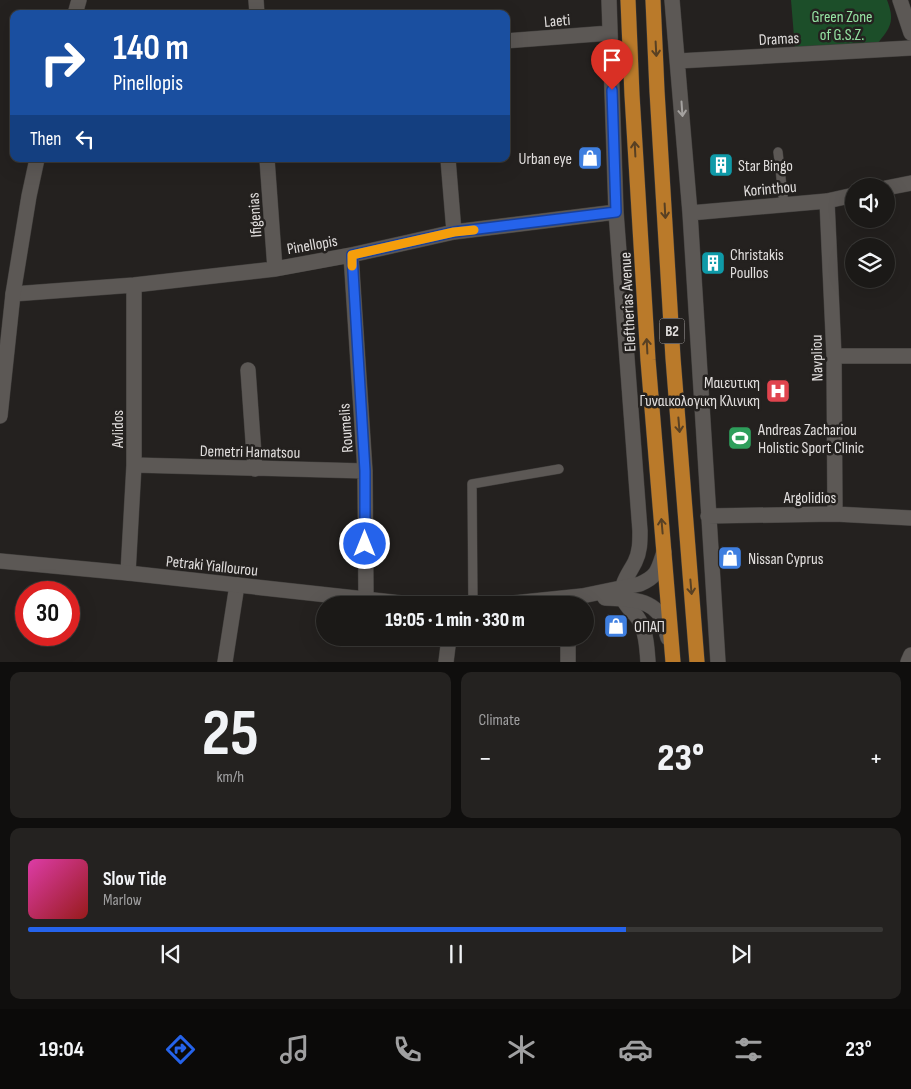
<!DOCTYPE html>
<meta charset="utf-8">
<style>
body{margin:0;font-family:"Sofia Sans Condensed",sans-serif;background:#242220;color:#f1f3f6;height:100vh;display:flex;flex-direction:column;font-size:19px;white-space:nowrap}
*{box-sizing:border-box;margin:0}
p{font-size:16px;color:#a0a0a1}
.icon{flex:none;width:28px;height:28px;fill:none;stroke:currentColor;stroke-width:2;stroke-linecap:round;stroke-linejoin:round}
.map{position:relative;height:662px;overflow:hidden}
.drawer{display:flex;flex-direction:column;gap:10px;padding:10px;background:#0f0e0d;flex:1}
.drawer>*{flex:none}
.banner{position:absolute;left:10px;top:10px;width:500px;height:152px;border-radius:10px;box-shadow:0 5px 20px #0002,0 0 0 1px #393836;background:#1a4fa0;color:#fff;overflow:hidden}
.controls{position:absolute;left:845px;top:178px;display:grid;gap:10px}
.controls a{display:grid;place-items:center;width:50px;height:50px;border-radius:50%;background:#1b1917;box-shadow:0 5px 20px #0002,0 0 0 1px #393836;font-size:25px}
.speed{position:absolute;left:15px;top:581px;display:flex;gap:10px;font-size:25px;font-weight:700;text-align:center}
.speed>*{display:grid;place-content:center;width:65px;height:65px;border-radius:50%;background:#1b1917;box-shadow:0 5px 20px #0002,0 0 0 1px #393836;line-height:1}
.speed .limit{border:8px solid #d22;background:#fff;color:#111}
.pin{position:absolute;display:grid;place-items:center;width:42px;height:42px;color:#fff;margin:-51px -21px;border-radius:50% 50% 50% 0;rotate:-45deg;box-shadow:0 0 5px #0007}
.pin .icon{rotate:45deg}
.me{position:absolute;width:55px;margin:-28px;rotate:0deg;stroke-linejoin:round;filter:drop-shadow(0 0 4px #0008)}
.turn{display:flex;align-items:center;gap:18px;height:105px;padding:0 20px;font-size:22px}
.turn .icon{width:65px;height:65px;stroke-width:2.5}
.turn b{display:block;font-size:35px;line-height:42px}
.then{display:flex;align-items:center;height:48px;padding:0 20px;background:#0003;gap:10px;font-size:19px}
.big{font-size:38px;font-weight:800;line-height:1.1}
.drawer .card{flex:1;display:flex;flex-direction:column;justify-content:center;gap:8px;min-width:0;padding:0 18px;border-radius:10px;background:#242220}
.drawer .dial{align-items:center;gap:0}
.dial b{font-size:65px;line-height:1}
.song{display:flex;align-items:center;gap:15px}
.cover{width:60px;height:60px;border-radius:8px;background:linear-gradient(135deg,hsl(320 70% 55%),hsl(0 70% 35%))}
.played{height:5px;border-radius:2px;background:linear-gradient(90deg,#2563eb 70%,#393836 70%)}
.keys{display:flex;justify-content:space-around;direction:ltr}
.heat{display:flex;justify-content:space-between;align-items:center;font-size:28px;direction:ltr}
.drawer .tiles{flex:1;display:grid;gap:10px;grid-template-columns:1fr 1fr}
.card:last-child{grid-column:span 2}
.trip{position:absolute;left:316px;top:596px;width:278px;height:50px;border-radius:25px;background:#1b1917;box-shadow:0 5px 20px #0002,0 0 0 1px #393836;font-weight:800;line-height:50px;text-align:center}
.tab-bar{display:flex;height:80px;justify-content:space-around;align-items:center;background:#0b0a09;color:#a0a0a1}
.tab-bar .icon{width:35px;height:35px}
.tab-bar .current{color:#2563eb}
.tab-bar b{font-size:22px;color:#f1f3f6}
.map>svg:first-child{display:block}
</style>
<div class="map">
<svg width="911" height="662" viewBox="0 0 911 662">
<rect width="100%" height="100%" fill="#24211f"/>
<path fill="#1c4e29" d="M 791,0 L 887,0 C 895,21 891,27 877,44 L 795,49 Z"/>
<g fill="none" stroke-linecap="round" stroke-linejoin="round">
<defs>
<path id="service" d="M 778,152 L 784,204
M 473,605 L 472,484 L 559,469"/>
<path id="minor" d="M 256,0 L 257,14
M 609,0 L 616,212 L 640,531 C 640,542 640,552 635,562 C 629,574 620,583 623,598 C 625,607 635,612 639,620 C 646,631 647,648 648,662
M 672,0 L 690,213 L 718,662
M 900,0 L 911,33
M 506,41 L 610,33
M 678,61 L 911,48
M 267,159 L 275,269
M 448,159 L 454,232
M 886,188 L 911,183
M 827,201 L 834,356 L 835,514
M 690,213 L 827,201 L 854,195
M 351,255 L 365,471 L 366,598
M 13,294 L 134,285 L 275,269 L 351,255 L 454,232 L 616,212
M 834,356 L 911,356
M 248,370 L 255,469
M 134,465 L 365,471
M 708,516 L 835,514 L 911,518
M 128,573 L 134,465 L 134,285
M 568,638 L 568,662
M 225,662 L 237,585
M 446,662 L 449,638
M 908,662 L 911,655"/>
<path id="tertiary" d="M 75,14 L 79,0
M 0,416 L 13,294 L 29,196 L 37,159
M 0,561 L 128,573 L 419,605
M 605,598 C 624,599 653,598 662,619 C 665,624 666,632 668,638
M 495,605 L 582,596 L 640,584 C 658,576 658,570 664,552"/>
<path id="trunk" d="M 628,0 L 632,95 L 648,360 L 673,662
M 653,0 L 657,91 L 673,358 L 697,662"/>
</defs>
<use href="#service" stroke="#403e3c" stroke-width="10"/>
<use href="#minor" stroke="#403e3c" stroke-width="16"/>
<use href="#tertiary" stroke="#403e3c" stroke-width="16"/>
<use href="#trunk" stroke="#403e3c" stroke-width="16"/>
<use href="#service" stroke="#5c5855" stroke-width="9"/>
<use href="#minor" stroke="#5c5855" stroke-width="15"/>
<use href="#tertiary" stroke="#5c5855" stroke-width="15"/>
<use href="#trunk" stroke="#ba7a2a" stroke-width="15"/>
</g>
<defs><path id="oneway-shaft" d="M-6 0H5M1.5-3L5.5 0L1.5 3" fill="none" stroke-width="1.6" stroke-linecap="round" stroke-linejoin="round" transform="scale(1.25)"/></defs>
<g stroke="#584023">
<use href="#oneway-shaft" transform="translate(656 49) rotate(87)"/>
<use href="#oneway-shaft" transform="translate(635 149) rotate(-93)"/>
<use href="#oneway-shaft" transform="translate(665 211) rotate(87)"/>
<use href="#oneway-shaft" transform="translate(647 346) rotate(-93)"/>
<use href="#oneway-shaft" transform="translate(679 425) rotate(85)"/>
<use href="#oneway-shaft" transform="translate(662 526) rotate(-95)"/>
<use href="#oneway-shaft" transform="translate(691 587) rotate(85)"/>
</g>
<use stroke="#a5a2a0" href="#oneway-shaft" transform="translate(682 109) rotate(86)"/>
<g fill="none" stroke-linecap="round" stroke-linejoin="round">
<defs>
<path id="route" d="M 365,544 L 365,471 L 352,255 L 454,232 L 616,212 L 612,90"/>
</defs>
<use href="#route" stroke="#184099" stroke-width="12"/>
<use href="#route" stroke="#2563eb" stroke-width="9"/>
<path stroke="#f59e0b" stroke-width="9" d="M 352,266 L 352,255 L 454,232 L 474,230"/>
</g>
<defs>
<symbol id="shop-square" viewBox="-11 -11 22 22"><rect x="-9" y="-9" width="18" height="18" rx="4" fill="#3f7fe0" stroke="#24211f"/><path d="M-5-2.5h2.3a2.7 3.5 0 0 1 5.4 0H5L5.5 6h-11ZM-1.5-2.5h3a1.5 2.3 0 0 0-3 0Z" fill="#fff"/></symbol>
<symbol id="building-square" viewBox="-11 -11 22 22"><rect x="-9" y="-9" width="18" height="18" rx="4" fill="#0f9aa8" stroke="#24211f"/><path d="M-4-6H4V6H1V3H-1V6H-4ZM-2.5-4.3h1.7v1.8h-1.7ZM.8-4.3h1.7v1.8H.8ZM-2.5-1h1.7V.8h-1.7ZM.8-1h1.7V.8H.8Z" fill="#fff"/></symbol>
<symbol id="hospital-square" viewBox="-11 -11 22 22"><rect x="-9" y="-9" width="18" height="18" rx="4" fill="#e0444e" stroke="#24211f"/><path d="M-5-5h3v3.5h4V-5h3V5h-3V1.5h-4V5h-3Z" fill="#fff"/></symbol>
<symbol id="stadium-square" viewBox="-11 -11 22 22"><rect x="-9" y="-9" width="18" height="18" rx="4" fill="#2e9e5b" stroke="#24211f"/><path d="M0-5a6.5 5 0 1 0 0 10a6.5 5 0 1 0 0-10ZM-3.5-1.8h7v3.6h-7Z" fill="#fff"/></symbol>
</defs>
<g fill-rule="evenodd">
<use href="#shop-square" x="576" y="144" width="28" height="28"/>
<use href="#building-square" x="707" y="151" width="28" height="28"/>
<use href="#building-square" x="699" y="249" width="28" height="28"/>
<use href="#hospital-square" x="764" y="377" width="28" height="28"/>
<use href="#stadium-square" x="726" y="424" width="28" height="28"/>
<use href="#shop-square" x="716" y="544" width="28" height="28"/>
<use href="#shop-square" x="602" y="612" width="28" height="28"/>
</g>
<g text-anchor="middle" stroke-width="5" stroke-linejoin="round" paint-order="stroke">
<rect fill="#24211f" stroke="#a8a5a4" stroke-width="1" x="659.5" y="318.5" width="25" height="25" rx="4"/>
<g font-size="15" font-weight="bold" fill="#e1dedd">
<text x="672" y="336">B2</text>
</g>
<g font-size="16" fill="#95e3a3" stroke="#24211f">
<text x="842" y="22">Green Zone<tspan x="842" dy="18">of G.S.Z.</tspan></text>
</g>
<g font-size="16" fill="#e1dedd" stroke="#24211f">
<text transform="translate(557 20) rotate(-5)" y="6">Laeti</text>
<text transform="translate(779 38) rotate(-3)" y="6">Dramas</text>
<text transform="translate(770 188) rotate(-5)" y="6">Korinthou</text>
<text transform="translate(254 215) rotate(-94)" y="6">Ifigenias</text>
<text transform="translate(312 244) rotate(-10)" y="6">Pinellopis</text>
<text transform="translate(627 302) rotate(-93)" y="6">Eleftherias Avenue</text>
<text transform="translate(816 358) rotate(-91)" y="6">Navpliou</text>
<text transform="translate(345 428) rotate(-94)" y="6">Roumelis</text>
<text transform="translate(117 429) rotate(-90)" y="6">Avlidos</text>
<text transform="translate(250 451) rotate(1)" y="6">Demetri Hamatsou</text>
<text x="810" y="503">Argolidios</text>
<text transform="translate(212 565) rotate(6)" y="6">Petraki Yiallourou</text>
</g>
<g font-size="16" fill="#e1dedd" stroke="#24211f" text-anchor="start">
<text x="572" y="164" text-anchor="end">Urban eye</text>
<text x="738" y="171">Star Bingo</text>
<text x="730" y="260">Christakis<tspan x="730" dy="18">Poullos</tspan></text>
<text x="760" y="388" text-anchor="end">Μαιευτικη<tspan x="760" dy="18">Γυναικολογικη Κλινικη</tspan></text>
<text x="758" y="435">Andreas Zachariou<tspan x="758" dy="18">Holistic Sport Clinic</tspan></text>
<text x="748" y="564">Nissan Cyprus</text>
<text x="634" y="632">ΟΠΑΠ</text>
</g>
</g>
</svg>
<div class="controls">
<a><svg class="icon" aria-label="sound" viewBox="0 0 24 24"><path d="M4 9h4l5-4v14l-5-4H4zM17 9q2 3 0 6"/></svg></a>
<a><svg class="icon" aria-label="layers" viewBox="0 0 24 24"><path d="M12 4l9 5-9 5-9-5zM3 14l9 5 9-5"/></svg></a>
</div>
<div class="speed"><div class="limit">30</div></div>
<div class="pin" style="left:612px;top:90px;background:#d93025"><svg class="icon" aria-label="arrive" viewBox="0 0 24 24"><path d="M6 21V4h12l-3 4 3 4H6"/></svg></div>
<svg class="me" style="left:365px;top:544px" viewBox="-20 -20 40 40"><circle r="17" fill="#2563eb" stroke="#fff" stroke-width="3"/><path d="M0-11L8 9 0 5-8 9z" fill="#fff"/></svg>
<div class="trip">19:05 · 1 min · 330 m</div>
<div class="banner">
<div class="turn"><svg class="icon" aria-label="right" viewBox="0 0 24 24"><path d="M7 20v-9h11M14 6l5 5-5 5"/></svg><div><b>140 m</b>Pinellopis</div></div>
<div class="then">Then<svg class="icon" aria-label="left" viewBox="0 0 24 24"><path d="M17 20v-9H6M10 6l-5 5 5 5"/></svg></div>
</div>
</div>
<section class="drawer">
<div class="tiles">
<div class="card dial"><b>25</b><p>km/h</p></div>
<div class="card"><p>Climate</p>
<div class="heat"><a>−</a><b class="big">23°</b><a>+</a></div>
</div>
<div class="card">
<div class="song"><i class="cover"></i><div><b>Slow Tide</b><p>Marlow</p></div></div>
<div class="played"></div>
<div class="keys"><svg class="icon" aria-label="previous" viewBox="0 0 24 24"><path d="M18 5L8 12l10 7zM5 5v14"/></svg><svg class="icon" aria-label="pause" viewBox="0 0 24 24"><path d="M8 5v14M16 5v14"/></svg><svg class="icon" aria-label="next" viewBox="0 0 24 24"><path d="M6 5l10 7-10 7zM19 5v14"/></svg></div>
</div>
</div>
</section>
<nav class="tab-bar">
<b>19:04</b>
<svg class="icon current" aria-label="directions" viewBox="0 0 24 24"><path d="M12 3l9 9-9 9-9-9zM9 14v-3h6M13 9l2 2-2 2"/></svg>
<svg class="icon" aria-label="music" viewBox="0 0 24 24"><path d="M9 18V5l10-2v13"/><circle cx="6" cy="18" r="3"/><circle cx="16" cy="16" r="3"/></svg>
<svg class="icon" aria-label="phone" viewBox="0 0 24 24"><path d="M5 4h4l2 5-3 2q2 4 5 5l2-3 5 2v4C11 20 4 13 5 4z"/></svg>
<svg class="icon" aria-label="climate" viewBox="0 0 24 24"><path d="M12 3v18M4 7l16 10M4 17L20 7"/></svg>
<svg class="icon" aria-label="car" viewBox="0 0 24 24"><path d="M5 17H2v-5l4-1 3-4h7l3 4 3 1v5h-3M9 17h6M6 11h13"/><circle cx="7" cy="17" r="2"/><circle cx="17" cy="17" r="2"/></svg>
<svg class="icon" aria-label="filters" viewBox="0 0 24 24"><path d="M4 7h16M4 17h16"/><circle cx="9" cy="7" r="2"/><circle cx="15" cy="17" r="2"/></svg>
<b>23°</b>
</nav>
